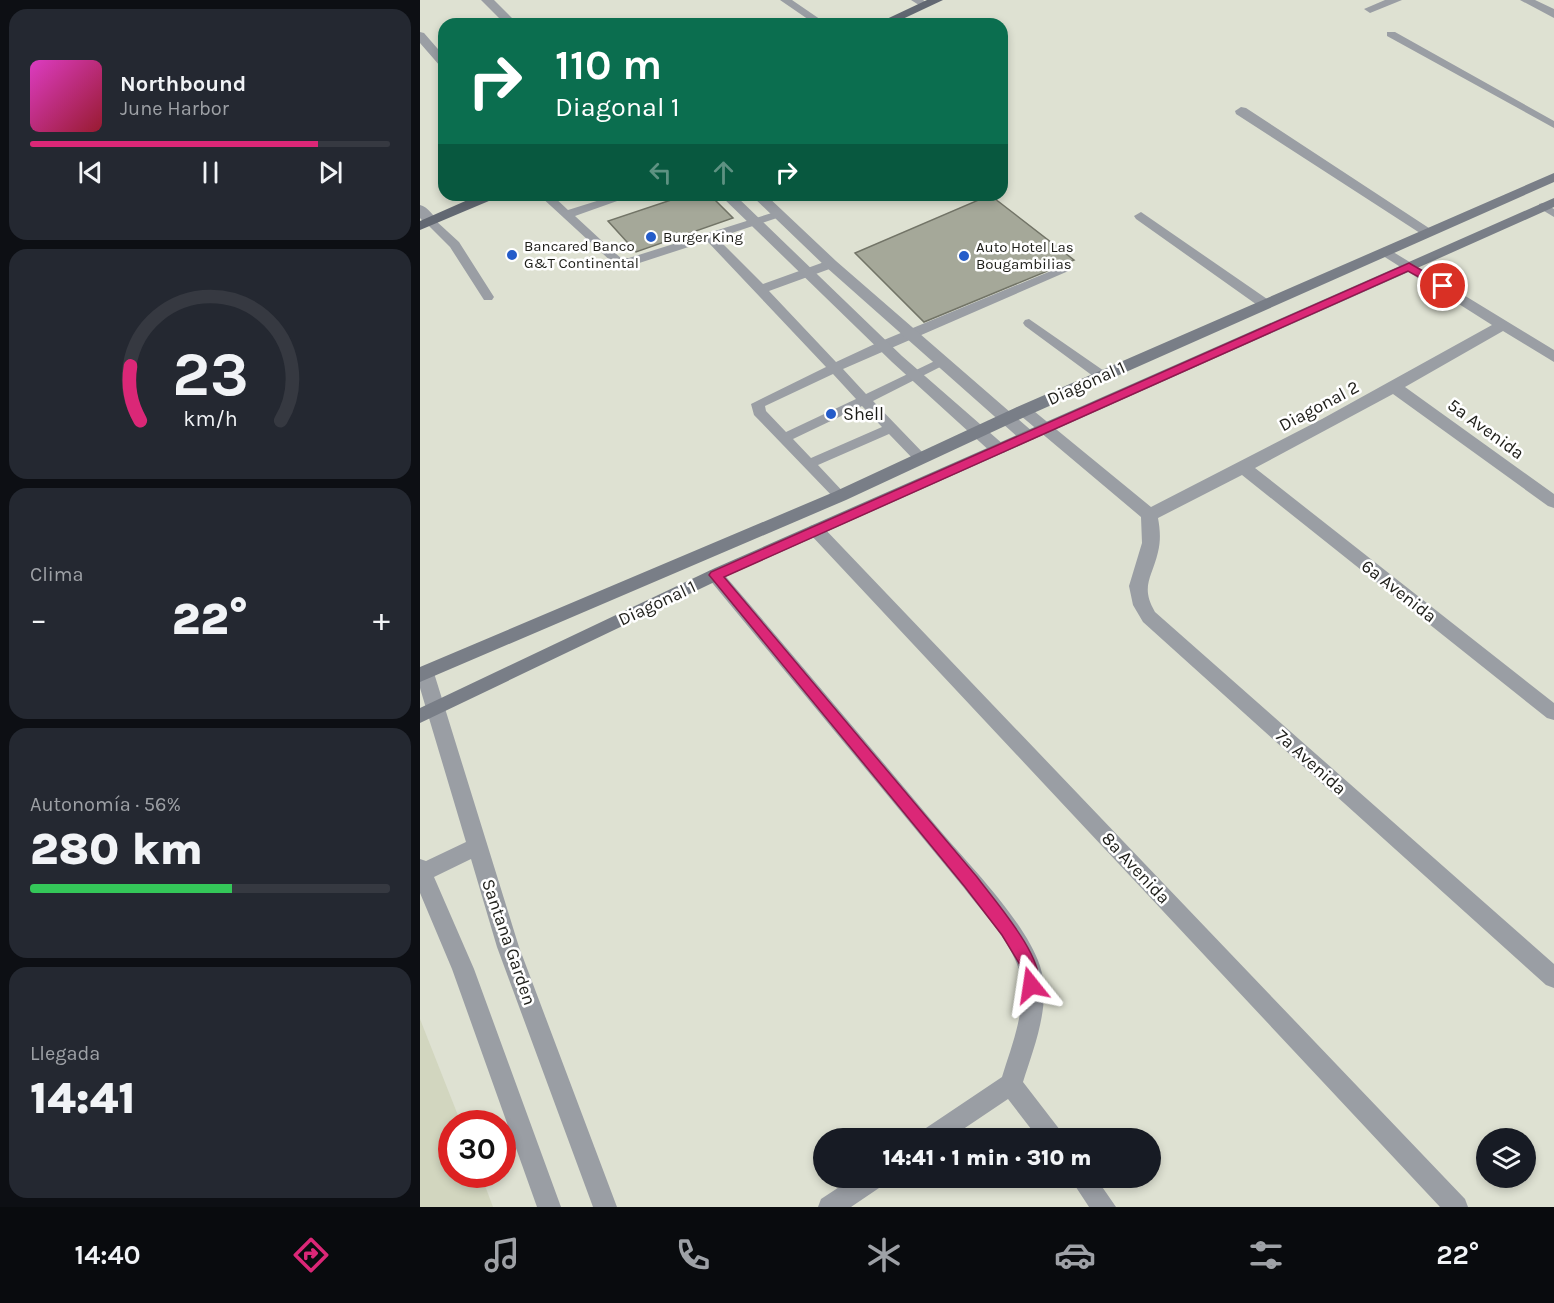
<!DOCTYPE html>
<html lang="es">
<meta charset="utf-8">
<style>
body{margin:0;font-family:Karla,sans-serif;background:#242831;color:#f1f3f6;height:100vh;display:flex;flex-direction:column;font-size:22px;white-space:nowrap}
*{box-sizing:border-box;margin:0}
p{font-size:20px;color:#9ea1a6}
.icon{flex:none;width:33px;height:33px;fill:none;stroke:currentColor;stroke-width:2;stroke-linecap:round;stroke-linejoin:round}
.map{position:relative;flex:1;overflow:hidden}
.side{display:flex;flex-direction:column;gap:9px;padding:9px;background:#0d0f14;width:420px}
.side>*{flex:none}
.hud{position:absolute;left:18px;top:18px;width:570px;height:183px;border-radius:18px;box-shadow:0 3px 9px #0003;background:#0b6e4f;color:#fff;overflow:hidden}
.fabs{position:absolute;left:1056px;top:1128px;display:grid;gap:12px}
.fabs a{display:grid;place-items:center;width:60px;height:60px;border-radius:50%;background:#171b24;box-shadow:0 3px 9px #0003;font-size:30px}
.speed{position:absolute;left:18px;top:1110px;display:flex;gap:12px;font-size:30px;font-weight:700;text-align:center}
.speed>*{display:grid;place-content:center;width:78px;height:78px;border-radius:50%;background:#171b24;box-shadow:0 3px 9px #0003;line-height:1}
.speed .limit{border:9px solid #d22;background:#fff;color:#111}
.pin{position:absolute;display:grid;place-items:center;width:51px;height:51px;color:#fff;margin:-26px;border:3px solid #fff;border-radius:50%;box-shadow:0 2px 6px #0007}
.me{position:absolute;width:66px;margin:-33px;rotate:345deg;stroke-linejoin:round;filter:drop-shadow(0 0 4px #0008)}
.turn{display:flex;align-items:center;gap:21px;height:126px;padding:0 18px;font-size:27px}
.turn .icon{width:78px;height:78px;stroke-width:2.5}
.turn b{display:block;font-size:42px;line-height:51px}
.lanes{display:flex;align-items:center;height:57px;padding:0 18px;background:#0003;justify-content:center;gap:30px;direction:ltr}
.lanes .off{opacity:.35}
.big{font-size:45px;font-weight:800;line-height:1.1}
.side .widget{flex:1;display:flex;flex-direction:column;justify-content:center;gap:9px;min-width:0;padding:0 21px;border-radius:18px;background:#242831}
.side .dial{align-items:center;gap:0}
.dial svg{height:156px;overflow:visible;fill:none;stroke:#363941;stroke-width:7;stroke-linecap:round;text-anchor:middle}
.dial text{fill:#f1f3f6;stroke:none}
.song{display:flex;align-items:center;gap:18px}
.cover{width:72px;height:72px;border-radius:9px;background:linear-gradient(135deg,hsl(310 70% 55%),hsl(350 70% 35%))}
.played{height:6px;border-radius:3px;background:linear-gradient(90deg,#db2777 80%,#363941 80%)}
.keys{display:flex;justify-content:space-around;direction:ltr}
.heat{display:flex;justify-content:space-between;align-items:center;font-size:33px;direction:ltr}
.charge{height:9px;border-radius:4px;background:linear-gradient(90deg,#34c759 56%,#363941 0)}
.trip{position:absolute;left:393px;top:1128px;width:348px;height:60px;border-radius:30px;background:#171b24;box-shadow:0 3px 9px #0003;font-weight:800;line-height:60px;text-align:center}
.menu{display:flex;height:96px;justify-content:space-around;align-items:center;background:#090b0e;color:#9ea1a6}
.menu .icon{width:42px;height:42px}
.menu .current{color:#db2777}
.menu b{font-size:27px;color:#f1f3f6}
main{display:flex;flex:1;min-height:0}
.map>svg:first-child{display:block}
</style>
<main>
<section class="side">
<div class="widget">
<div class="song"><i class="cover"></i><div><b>Northbound</b><p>June Harbor</p></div></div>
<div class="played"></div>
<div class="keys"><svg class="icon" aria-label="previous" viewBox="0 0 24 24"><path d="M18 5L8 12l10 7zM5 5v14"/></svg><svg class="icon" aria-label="pause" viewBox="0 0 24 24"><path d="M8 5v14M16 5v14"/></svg><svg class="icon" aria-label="next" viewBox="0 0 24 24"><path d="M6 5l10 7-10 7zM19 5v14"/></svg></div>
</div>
<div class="widget dial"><svg viewBox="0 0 100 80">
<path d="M14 69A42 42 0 1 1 86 69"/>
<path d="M14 69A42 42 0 0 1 9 41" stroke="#db2777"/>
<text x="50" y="56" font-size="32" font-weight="700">23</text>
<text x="50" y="72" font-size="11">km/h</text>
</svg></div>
<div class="widget"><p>Clima</p>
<div class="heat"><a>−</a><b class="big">22°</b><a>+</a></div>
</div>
<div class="widget"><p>Autonomía · 56%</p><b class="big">280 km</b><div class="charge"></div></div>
<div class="widget"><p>Llegada</p><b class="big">14:41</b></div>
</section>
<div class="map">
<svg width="1134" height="1207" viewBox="0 0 1134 1207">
<rect width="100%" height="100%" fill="#dee1d2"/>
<path fill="#d2d6bf" d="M 0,1019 L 41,1123 L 32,1124 L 32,1174 L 61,1175 L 73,1207 L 0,1207 Z"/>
<path fill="#a5a899" stroke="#727467" stroke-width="1.5" d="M 266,195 L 290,195 L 313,218 L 216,252 L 188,221 Z
M 570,195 L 654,260 L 504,322 L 435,253 Z"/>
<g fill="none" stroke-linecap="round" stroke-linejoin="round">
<path fill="#9a9ea4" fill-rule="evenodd" d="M 360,0 L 372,0 L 407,24 L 395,24 Z
M 491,0 L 503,0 L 510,5 L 502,7 Z
M 967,32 L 975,32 L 1134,121 L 1134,128 L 967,36 Z
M 119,195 L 132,195 L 148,210 L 196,195 L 214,195 L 155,216 L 195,253 L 201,258 L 209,258 L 355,212 L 363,212 L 363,216 L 297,238 L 343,284 L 407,261 L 415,261 L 415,267 L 349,291 L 416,362 L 459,342 L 643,266 L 651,266 L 653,269 L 423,369 L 446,394 L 519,359 L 524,358 L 530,362 L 453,401 L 506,456 L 508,459 L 506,462 L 496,462 L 469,434 L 398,465 L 427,496 L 420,501 L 415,499 L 334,415 L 331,404 L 406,367 L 287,241 L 210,266 L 194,264 ZM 413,374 L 436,399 L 366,432 L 346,411 L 345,406 ZM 442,406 L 462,427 L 391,458 L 373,439 Z
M 1123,203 L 1134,209 L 1134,217 L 1119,208 L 1119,204 Z
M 11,219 L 15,220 L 39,242 L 74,297 L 72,300 L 64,300 L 30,247 L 5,222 Z
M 609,319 L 687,373 L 688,376 L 687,379 L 677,379 L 605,326 L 603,323 L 605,320 Z"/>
<path fill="#9a9ea4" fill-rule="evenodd" d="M 61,0 L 74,0 L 98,24 L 85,24 Z
M 965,0 L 982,0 L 950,13 L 944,9 Z
M 1100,0 L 1115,0 L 1134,9 L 1134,18 Z
M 0,32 L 4,33 L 24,56 L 24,67 L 20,66 L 0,43 Z
M 821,107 L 826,108 L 1015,232 L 1008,236 L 1003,235 L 816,114 L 815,111 Z
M 300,195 L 315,195 L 482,356 L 584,445 L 586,449 L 584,453 L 572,453 L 472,362 Z
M 331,195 L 346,195 L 416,261 L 613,432 L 615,436 L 613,440 L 601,440 L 406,267 Z
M 0,205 C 8,207 13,215 18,222 L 16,225 L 6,225 L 0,218 Z
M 721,212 L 850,301 L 852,304 L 850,307 L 840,307 L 716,219 L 714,216 Z
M 965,247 L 1134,350 L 1134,362 L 1083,331 L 985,387 L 1134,494 L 1134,508 L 1128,506 L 973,394 L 835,468 L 1134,703 L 1134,720 L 1127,718 L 822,475 L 738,518 C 740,529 741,540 738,552 C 732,578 720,586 735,612 L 1134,964 L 1134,988 L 1126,985 L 723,622 L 713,605 L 709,586 L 722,543 L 721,517 L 595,411 L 597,407 L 609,407 L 731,507 L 902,419 L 1072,325 L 960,254 L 958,251 Z
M 396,524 L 402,526 L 1045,1199 L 1048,1207 L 1020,1207 L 390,534 L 387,530 L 390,526 Z
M 295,569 L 301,571 C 374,656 446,742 518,828 C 549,865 605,921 620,966 C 632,1003 614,1047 603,1082 L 640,1130 L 644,1138 L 618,1138 L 588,1099 L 530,1138 L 499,1138 L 503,1130 L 582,1077 C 592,1044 611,999 597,964 C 586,936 562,912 544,888 L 289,579 L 286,575 L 289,571 Z
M 5,666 L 12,668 L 14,673 L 99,947 L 197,1207 L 173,1207 L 77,947 L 51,859 L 14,877 L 54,969 L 141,1207 L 117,1207 L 32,969 L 0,893 L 0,859 L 6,861 L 46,842 L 0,688 L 0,668 Z
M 433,1178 L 465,1178 L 462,1186 L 431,1207 L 398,1207 L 401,1199 Z
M 650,1178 L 676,1178 L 696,1207 L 669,1207 Z"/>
<path fill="#797e87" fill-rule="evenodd" d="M 1134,173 L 1134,182 L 609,415 L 426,500 L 0,682 L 0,667 L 414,492 L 597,407 Z
M 1134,198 L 1134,207 L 307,576 L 0,723 L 0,708 L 295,568 Z"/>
<path fill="#626872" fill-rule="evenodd" d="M 507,0 L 523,0 L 472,24 L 456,24 Z
M 59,195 L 78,195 L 76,198 L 0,230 L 0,221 Z"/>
</g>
<path fill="#db2777" stroke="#8e194d" stroke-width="1.5" d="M 989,263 L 1029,286 L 1023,289 L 1019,288 L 988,271 L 304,577 L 557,877 C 574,900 630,963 617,990 L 611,992 L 605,990 L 602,968 L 582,935 L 545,887 L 289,575 L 291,572 Z"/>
<g fill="#245cc9" stroke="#fff" stroke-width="2">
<circle cx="231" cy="237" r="6"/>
<circle cx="92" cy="255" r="6"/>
<circle cx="544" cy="256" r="6"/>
<circle cx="411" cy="414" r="6"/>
</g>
<g text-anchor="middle" stroke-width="5" stroke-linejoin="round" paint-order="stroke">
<g font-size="15" fill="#1e1e19" stroke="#fff" text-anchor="start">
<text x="243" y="242">Burger King</text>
<text x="104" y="251">Bancared Banco<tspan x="104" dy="17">G&amp;T Continental</tspan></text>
<text x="556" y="252">Auto Hotel Las<tspan x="556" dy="17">Bougambilias</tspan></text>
</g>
<g font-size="18" fill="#1e1e19" stroke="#fff">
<text transform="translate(666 383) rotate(-24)" y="6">Diagonal 1</text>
<text transform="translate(899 406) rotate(-28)" y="6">Diagonal 2</text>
<text transform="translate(1066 429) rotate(36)" y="6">5a Avenida</text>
<text transform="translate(979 591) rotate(38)" y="6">6a Avenida</text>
<text transform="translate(237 603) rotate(-25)" y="6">Diagonal 1</text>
<text transform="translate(891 762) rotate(42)" y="6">7a Avenida</text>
<text transform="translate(716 868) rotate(47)" y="6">8a Avenida</text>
<text transform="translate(89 942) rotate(71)" y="6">Santana Garden</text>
</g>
<g font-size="18" fill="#1e1e19" stroke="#fff" text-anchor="start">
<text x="423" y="420">Shell</text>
</g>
</g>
</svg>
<div class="fabs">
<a><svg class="icon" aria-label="layers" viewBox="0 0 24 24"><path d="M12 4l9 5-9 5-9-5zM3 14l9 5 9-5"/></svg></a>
</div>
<div class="speed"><div class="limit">30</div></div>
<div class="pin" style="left:1023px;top:286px;background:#d93025"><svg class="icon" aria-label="arrive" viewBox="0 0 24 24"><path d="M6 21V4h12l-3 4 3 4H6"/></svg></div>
<svg class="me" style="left:611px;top:985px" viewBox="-20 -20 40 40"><path d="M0-17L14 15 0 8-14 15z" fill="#db2777" stroke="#fff" stroke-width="4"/></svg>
<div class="trip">14:41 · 1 min · 310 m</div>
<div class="hud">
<div class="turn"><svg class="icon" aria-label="right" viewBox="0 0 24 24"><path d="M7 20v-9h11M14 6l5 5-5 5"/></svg><div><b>110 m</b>Diagonal 1</div></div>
<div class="lanes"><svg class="icon off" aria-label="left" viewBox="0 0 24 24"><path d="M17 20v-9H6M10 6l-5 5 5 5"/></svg><svg class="icon off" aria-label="ahead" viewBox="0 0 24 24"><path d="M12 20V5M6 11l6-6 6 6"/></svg><svg class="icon" aria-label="right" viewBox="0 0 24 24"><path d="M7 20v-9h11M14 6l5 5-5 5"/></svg></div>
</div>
</div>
</main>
<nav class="menu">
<b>14:40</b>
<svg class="icon current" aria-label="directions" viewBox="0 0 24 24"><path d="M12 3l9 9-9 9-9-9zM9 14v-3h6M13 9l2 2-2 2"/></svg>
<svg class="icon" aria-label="music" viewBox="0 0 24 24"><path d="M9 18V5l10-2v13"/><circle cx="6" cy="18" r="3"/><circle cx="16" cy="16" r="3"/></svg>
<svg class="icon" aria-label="phone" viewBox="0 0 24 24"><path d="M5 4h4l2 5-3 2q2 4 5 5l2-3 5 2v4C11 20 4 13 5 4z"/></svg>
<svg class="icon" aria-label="climate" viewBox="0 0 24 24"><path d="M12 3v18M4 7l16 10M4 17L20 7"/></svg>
<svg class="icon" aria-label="car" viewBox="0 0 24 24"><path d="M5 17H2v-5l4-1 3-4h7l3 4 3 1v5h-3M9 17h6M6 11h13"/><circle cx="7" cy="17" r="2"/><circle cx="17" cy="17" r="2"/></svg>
<svg class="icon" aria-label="filters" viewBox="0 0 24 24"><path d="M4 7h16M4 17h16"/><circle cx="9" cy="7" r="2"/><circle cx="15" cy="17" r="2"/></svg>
<b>22°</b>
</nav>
